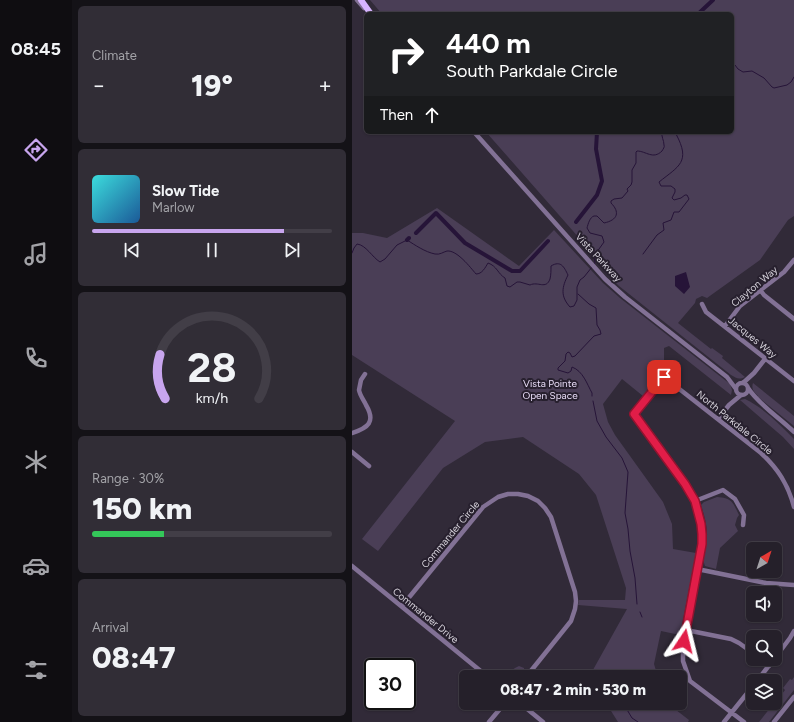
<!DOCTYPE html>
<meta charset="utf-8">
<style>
body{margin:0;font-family:Figtree,sans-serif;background:#312d36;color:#f1f3f6;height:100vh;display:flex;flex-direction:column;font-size:15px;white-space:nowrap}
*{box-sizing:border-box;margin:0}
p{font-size:13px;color:#a3a3a8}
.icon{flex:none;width:22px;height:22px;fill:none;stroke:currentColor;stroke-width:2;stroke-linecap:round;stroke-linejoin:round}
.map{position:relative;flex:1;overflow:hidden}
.sheet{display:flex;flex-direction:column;gap:6px;padding:6px;background:#141217;width:280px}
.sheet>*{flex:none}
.hud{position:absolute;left:12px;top:12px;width:370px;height:122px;border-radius:6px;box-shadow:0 1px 3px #0004,0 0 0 1px #423e47;background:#202124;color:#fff;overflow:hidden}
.needle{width:26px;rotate:39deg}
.fabs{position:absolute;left:394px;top:542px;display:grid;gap:8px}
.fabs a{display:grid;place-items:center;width:36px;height:36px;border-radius:6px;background:#25202a;box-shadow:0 1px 3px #0004,0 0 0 1px #423e47;font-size:20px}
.speed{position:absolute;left:12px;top:658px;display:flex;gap:8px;font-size:20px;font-weight:700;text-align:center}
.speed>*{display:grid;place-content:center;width:52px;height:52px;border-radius:50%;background:#25202a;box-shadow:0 1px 3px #0004,0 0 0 1px #423e47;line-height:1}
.speed .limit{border:2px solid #111;border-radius:6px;background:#fff;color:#111}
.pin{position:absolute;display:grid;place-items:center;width:34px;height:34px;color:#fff;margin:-17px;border-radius:8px;box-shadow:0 2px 6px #0006}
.me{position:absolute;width:44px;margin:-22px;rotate:10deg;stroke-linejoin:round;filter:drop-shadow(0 0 3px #0008)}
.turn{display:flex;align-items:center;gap:14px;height:84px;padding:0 16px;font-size:18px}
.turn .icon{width:52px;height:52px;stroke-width:2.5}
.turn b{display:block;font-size:28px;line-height:34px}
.then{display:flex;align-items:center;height:38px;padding:0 16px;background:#0003;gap:8px;font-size:15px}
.big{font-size:30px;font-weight:800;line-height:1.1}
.sheet .card{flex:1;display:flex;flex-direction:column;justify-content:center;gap:6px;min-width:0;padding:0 14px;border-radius:6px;background:#312d36}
.sheet .dial{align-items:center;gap:0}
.dial svg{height:104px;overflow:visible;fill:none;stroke:#423e47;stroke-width:7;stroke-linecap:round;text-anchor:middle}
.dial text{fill:#f1f3f6;stroke:none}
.song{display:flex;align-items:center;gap:12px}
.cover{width:48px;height:48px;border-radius:6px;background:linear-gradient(135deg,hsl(180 70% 55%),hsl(210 70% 35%))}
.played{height:4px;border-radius:2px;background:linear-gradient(90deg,#c8a5ee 80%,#423e47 80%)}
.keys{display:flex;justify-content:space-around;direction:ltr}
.heat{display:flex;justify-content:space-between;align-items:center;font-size:22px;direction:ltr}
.charge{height:6px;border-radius:3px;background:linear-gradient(90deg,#34c759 30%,#423e47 0)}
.trip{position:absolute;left:107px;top:670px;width:228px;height:40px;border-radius:6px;background:#25202a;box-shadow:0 1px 3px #0004,0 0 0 1px #423e47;font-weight:800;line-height:40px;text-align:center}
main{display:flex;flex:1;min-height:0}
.tab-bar{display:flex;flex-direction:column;width:72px;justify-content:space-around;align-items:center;background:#0f0d11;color:#a3a3a8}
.tab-bar .icon{width:28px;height:28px}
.tab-bar .current{color:#c8a5ee}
.tab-bar b{font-size:18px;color:#f1f3f6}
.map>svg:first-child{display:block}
</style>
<main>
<nav class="tab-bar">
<b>08:45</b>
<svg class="icon current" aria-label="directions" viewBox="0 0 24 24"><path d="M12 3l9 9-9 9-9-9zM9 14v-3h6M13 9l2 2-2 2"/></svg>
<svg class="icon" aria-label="music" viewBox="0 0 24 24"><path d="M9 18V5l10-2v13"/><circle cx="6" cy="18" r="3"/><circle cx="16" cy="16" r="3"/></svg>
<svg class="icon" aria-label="phone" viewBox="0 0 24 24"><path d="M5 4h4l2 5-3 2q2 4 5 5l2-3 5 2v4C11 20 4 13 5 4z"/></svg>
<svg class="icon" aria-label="climate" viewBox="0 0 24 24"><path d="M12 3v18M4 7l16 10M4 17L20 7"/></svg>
<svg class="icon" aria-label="car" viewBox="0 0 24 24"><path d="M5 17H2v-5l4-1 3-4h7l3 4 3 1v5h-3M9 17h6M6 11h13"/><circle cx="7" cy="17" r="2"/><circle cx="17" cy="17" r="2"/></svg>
<svg class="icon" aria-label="filters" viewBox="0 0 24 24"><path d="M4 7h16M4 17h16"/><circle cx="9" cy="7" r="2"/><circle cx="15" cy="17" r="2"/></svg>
</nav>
<section class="sheet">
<div class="card"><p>Climate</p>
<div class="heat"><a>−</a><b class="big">19°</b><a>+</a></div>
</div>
<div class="card">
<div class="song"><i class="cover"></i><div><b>Slow Tide</b><p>Marlow</p></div></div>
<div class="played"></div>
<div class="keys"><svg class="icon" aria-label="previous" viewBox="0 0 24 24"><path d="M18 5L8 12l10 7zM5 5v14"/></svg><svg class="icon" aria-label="pause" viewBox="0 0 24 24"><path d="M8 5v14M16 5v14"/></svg><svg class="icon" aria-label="next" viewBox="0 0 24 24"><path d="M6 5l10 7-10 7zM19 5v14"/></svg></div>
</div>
<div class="card dial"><svg viewBox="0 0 100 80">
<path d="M14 69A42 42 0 1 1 86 69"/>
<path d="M14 69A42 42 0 0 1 10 35" stroke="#c8a5ee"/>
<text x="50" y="56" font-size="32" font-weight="700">28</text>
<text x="50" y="72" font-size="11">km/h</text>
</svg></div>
<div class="card"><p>Range · 30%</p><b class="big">150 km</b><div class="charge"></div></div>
<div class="card"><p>Arrival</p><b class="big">08:47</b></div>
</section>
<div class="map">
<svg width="442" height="722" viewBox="0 0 442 722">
<rect width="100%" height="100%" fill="#312a38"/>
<path fill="#4a3e56" d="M 18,0 L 442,0 L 442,216 L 436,220 L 408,260 L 355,298 L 350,296 L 344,299 L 343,303 L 326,323 L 359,349 L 360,348 L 371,356 L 370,358 L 393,377 C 387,380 384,378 379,375 L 267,286 L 258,277 L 236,252 L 239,248 L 228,239 L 134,132 L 380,132 L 380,14 L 30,14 Z
M 85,208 L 167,266 L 202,230 L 251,283 L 268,298 L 378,384 L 380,390 L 379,395 L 317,346 L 312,348 L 312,370 L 306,372 L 303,380 L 291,396 L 270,379 L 251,404 L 256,422 L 263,435 L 311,502 L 320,524 L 321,549 L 344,553 L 328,635 L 309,631 L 302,664 L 306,677 L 237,677 L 275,609 L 226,605 L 227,600 L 273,600 L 274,588 L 244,495 L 227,474 L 171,437 L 133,442 L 91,468 L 26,551 L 10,539 L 103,421 L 0,355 L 0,233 L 11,233 L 35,238 Z
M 401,383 L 442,416 L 442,426 L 406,397 L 406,396 C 402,392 399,389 401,383 Z
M 393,399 C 412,408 428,425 442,439 L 442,449 L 431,437 L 388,400 Z
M 365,497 C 381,498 381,503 387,515 L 385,518 L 383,525 L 386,531 L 368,548 L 364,569 L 353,566 C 350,559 353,552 354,544 C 357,531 353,518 349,505 L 352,502 Z
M 167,666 L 172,668 L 172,672 L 168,677 L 144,677 L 144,674 L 149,670 L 157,672 L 163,668 Z
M 442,677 L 442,690 L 417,722 L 407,722 L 422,703 L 423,703 L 433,690 L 431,688 L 438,679 L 440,680 Z
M 254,703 L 315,703 L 337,720 L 336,722 L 266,722 Z"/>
<path fill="#261438" d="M 334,272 L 338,287 L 332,294 L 323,286 L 323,276 Z"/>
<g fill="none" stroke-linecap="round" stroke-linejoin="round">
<path stroke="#261438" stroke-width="1" d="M 380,64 L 383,65 L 386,69 L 391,72 L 400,71 L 412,78 L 420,87 L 422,88 L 435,85 L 439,82 L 442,77
M 380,81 L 381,87 L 380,90
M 0,253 L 2,248 L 5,244 C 14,245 20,257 28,262 L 33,259 L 45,245 L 55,240 C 63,245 73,252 83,254 C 88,255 91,252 95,251 C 105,250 118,267 124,274 C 130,274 133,268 136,263 C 145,266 146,274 153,278 L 155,286 L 158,287 L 165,282 L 168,282 L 178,285 C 186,281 194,290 198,279 C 199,275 199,270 199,266 C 209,260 212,267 216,275 C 210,287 208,296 218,307 L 222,306 L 225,300 L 225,287 L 228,280 L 232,277 L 240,267
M 291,254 L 305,235 L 312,230 L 311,223 L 319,220 L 322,212 L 327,212 L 337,199 L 335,195 L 333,195 L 329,198 L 322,200 L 320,198 L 323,192 L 323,189 L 319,186 L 309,186 L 307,182 C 327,166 339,162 324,134 L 325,132
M 242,264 L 243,263 L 242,256 L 252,242 L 250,236 L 238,233 L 235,228 C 236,224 238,217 242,216 L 245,216 L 252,223 C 266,220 268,212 259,203 L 259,201 L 262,199 L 270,198 L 276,191 L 275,189 L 279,185 L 280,182 L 280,170 L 284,163 L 284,152 L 285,151 C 294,151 301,160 310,151 C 311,149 313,147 312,145 C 312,140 309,137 310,132
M 226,294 L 237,304 L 244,308 L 245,325 L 248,330 L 249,334 L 242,336 L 223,356 L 220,357 L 218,353 L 216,352 L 214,354 L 213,361 L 206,368 L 206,370 L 216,373 L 219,371 L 220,367 C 231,371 235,384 240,393 L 240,396
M 241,401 L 245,421 L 254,437 L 270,458 L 276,472 L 273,513 L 276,529 L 278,551 L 283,578 L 285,604
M 288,612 L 290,617
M 271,703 L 280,718 L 286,722"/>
<path stroke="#261438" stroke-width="4" d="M 346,14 L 361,0
M 224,222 L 245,195 L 250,181 L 244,149 L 245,132
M 64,233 L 84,213 L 113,243 L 160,271 L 168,271 L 196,241
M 55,240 L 57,238"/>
<path stroke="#827195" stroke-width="4.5" d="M 5,0 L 12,8
M 122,132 L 253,279 L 273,297 L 375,377 L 384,389
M 409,291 L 412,295 L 442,319
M 350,304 L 354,312 L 442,381
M 373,326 L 388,306 L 432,272 L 442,260
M384 389a6 6 0 1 1 12 0a6 6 0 1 1-12 0Z
M 391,383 L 402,373 L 413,359
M 396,388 C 408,406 427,417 442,432
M 366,419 L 377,405 L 389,395
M 0,433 C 16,428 24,422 14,405 C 12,400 8,396 7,390 L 9,380 L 13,374
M 0,452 L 17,466
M 343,501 L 371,490 L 383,499 L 392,515 L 391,525
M 0,566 L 136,677
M 345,569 L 414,583 L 442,585
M 50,606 L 131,507 L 146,497 L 156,494 L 166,494 L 176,496 L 186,501 L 193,508 L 199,517 L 223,592 L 224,601 L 223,609 L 219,621 L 174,677
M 334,630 L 379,639 L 387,643 L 401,653
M 423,658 L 438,638 L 442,631
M 408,659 L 417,666
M 405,681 L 422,659
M 168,703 L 191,722
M 137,722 L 153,703
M 372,722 L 401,686
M 392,722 L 338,681 L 331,661 L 331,650 L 350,544 L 350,534 L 349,524 L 343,501 L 333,484 L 282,414 L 312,377 L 409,453 C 426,469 436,484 442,507
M 422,722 L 442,697"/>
<path stroke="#d7b4ff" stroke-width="6" d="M 9,0 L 19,14"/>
</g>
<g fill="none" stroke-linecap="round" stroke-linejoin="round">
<defs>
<path id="route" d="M 312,377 L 282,414 L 333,484 L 343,501 L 349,524 L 350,534 L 350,544 L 332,641"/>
</defs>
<use href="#route" stroke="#92132f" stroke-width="10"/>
<use href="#route" stroke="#e11d48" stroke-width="7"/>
</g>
<g text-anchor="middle" stroke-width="4" stroke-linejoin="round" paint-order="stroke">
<g font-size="10" fill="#d5d1da" stroke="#27202e">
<text transform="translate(247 257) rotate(47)" y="4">Vista Parkway</text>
<text transform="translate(402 286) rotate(-40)" y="4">Clayton Way</text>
<text transform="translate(401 337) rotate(39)" y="4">Jacques Way</text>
<text transform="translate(383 422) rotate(39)" y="4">North Parkdale Circle</text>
<text transform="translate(98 534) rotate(-50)" y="4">Commander Circle</text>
<text transform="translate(74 615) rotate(39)" y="4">Commander Drive</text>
</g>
<g font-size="10" fill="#e9ddf8" stroke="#27202e">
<text x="198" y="387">Vista Pointe<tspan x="198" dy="12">Open Space</tspan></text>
</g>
</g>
</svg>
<div class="fabs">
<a><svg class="needle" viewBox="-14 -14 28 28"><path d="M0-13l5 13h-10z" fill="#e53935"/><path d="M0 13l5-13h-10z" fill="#a3a3a8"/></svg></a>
<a><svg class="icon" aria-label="sound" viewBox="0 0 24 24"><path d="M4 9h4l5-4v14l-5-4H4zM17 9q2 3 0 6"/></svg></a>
<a><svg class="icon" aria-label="search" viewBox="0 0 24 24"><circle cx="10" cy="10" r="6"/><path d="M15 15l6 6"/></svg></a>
<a><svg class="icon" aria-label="layers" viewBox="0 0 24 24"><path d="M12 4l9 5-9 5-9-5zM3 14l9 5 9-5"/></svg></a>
</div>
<div class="speed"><div class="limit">30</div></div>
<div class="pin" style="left:312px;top:377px;background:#d93025"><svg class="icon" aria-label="arrive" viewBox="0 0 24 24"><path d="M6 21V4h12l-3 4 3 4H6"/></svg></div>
<svg class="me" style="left:332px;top:641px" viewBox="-20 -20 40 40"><path d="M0-17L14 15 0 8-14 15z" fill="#e11d48" stroke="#fff" stroke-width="4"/></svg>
<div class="trip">08:47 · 2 min · 530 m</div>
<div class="hud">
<div class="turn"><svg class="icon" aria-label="right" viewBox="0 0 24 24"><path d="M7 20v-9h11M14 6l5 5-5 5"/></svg><div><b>440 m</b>South Parkdale Circle</div></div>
<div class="then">Then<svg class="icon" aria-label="ahead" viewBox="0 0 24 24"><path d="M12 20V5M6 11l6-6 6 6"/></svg></div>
</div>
</div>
</main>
